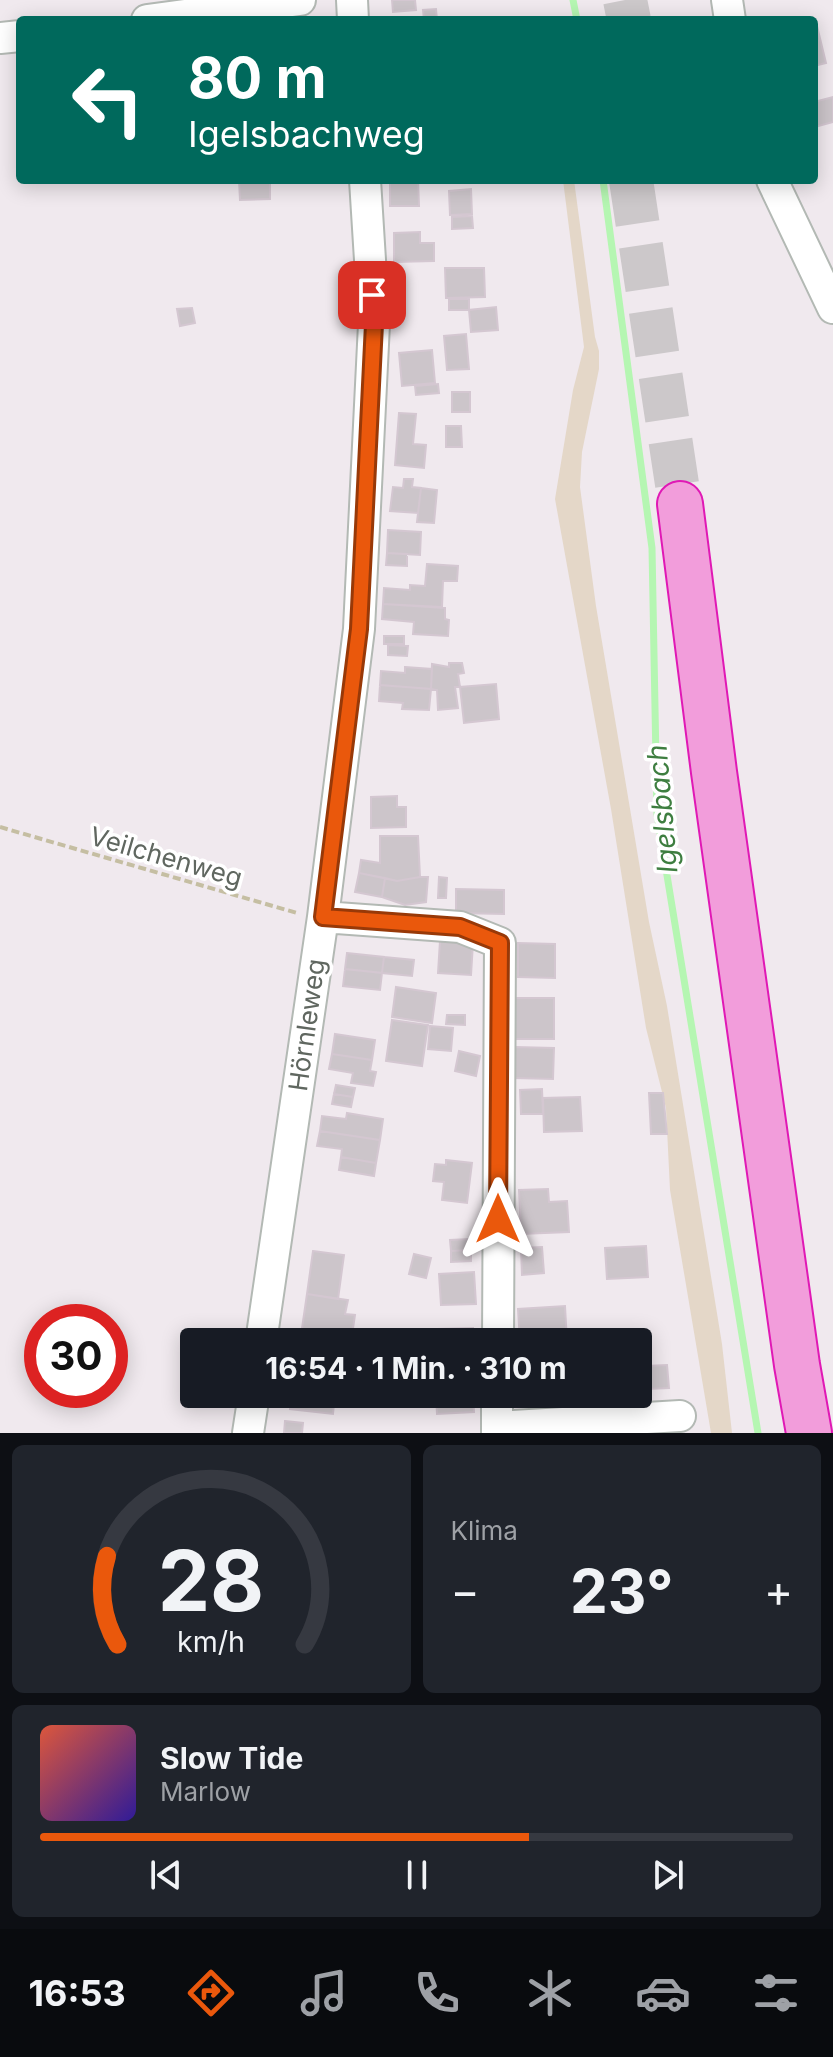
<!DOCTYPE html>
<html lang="de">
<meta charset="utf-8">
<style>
body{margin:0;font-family:Inter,sans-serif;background:#20242c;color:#f1f3f6;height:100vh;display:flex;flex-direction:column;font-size:30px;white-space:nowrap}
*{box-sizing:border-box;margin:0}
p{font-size:26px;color:#9ea1a6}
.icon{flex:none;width:44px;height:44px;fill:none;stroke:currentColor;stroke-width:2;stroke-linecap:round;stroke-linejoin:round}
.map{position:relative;height:1433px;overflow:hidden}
.sheet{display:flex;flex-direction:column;gap:12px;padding:12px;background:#0d0f14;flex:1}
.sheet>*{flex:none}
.hud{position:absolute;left:16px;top:16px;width:802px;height:168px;border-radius:8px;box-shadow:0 4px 20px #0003;background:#00695c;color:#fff;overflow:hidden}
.speed{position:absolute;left:24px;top:1304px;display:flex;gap:16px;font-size:40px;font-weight:700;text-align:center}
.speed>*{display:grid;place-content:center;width:104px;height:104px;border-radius:50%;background:#171b24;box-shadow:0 4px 20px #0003;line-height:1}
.speed .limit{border:12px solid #d22;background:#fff;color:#111}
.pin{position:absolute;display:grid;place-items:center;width:68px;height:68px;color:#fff;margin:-34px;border-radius:16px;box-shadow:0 4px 12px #0006}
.me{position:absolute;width:88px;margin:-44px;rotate:0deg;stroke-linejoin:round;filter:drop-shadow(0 0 6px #0008)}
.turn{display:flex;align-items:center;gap:28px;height:168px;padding:0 40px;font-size:36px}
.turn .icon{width:104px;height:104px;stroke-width:2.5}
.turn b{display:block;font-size:56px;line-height:68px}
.big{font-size:60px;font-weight:700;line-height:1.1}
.sheet .tile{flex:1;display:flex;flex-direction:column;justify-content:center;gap:12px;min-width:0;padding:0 28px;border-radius:12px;background:#20242c}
.sheet .dial{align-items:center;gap:0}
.dial svg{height:208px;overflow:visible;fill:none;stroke:#363941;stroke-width:7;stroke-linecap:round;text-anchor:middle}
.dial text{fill:#f1f3f6;stroke:none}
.song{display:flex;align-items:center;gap:24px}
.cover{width:96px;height:96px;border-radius:12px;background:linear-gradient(135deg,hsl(10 70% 55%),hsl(250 70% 35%))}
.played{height:8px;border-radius:4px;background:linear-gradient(90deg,#ea580c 65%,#363941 65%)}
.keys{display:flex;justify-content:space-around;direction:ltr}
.heat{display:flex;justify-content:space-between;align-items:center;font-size:44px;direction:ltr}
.sheet .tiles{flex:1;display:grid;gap:12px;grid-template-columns:1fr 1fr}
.tile:last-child{grid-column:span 2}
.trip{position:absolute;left:180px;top:1328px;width:472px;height:80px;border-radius:8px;background:#171b24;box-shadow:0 4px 20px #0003;font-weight:700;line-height:80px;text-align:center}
.dock{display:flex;height:128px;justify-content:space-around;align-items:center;background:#090b0e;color:#9ea1a6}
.dock .icon{width:56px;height:56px}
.dock .on{color:#ea580c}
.dock b{font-size:36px;color:#f1f3f6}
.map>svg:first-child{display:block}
</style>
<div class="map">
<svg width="833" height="1433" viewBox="0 0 833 1433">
<rect width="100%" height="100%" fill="#f0e9ee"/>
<path fill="#e4d7c8" d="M 563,180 L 574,180 L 595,337 L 599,351 L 599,369 L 582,452 L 580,487 L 596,606 L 649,922 L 667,1006 L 722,1344 L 732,1433 L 711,1433 L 670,1190 L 666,1108 L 646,1028 L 611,809 L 555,499 L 573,390 L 584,347 Z"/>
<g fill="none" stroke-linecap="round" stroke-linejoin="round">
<path stroke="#b5f6b2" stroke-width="7" d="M 573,0 L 577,20
M 603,180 L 652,548 L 657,814 L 758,1433"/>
</g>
<path fill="#ccc5ca" stroke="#d4c7d1" stroke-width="2" d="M 392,0 L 415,0 L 416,10 L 393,12 Z
M 436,9 L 437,20 L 424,20 L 423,10 Z
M 817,26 L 826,63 L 814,66 L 814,27 Z
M 833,97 L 833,122 L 815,127 L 814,102 Z
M 239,180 L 270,180 L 270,199 L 240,200 Z
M 390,180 L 418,180 L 419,206 L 390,206 Z
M 471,189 L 472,214 L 450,215 L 449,191 Z
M 472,216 L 473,228 L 452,229 L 452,217 Z
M 420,232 L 420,243 L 434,243 L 434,261 L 394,262 L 394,233 Z
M 445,268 L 484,268 L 485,297 L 446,298 Z
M 449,299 L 469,299 L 469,310 L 449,310 Z
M 496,307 L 498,330 L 471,332 L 469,310 Z
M 192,308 L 195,323 L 180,326 L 177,309 Z
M 466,334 L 469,369 L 447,370 L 444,336 Z
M 432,350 L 435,383 L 402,386 L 399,353 Z
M 438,384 L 439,393 L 416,395 L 415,386 Z
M 452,392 L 470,392 L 470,412 L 452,412 Z
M 399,413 L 416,414 L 413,444 L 426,445 L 424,468 L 395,465 Z
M 446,426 L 461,426 L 462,447 L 446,447 Z
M 404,479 L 413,479 L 412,487 L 421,488 L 418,513 L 390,511 L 393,487 L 403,488 Z
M 421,488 L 437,490 L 434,523 L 417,522 Z
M 388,530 L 421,532 L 420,555 L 387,553 Z
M 387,553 L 407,554 L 407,566 L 386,565 Z
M 427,564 L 458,566 L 457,581 L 443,581 L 442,607 L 383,604 L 384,588 L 410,590 L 410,585 L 425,586 Z
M 383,604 L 445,608 L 445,619 L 449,620 L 448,636 L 413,634 L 414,622 L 382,619 Z
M 384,636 L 404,636 L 404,644 L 384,644 Z
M 388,645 L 408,646 L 407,656 L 388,655 Z
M 449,663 L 462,663 L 464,673 L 458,674 L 460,687 L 455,687 L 458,708 L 438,710 L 437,690 L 431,689 L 432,664 L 449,667 Z
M 405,667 L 432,669 L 431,689 L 380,685 L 381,671 L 405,673 Z
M 496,684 L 499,719 L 464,723 L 460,687 Z
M 380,685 L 431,689 L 429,710 L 402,709 L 403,703 L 379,701 Z
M 397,796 L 397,807 L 406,807 L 406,827 L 371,828 L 371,797 Z
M 380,836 L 418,836 L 420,877 L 397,881 L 359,873 L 361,860 L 380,863 Z
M 359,873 L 385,878 L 382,897 L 355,892 Z
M 420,877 L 428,877 L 426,902 L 405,905 L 382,897 L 385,878 L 397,881 Z
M 439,877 L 447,878 L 446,898 L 438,898 Z
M 456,889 L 504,890 L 504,914 L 456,913 Z
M 440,941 L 473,943 L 471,975 L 438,973 Z
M 518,943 L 555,944 L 555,978 L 518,977 Z
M 347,953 L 384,957 L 382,973 L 345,969 Z
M 384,957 L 414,960 L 412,976 L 382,973 Z
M 345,969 L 382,973 L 380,990 L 343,986 Z
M 396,987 L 436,993 L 432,1023 L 392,1017 Z
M 515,998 L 554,998 L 554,1039 L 515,1039 Z
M 447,1015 L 465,1015 L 465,1025 L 446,1024 Z
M 392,1020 L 428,1025 L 422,1066 L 386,1061 Z
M 430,1026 L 453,1028 L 451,1051 L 428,1049 Z
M 335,1034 L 375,1040 L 372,1060 L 332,1054 Z
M 515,1047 L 554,1048 L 553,1079 L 514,1078 Z
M 459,1051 L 480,1056 L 476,1076 L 455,1071 Z
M 332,1054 L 372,1060 L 370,1071 L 376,1072 L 373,1086 L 351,1083 L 353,1073 L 329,1069 Z
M 336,1085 L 355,1088 L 353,1097 L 334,1094 Z
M 542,1089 L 543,1114 L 521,1114 L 520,1090 Z
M 649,1093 L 663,1093 L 667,1134 L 651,1134 Z
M 334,1094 L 353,1097 L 351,1107 L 332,1104 Z
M 580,1097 L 582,1131 L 544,1132 L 543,1098 Z
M 347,1113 L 383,1119 L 380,1140 L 320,1131 L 322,1116 L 346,1119 Z
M 320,1131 L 380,1140 L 376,1163 L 341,1157 L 342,1149 L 317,1146 Z
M 341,1157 L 376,1163 L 374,1176 L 339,1170 Z
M 446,1160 L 472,1163 L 467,1203 L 442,1200 L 444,1182 L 433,1181 L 435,1164 L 446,1165 Z
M 548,1189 L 549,1202 L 567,1201 L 569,1232 L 521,1234 L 519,1190 Z
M 470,1239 L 471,1250 L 451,1251 L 450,1240 Z
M 646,1246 L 648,1277 L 607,1279 L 605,1248 Z
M 542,1247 L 544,1273 L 522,1275 L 521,1248 Z
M 471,1250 L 471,1261 L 451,1262 L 451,1251 Z
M 313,1251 L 344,1255 L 338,1299 L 307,1294 Z
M 414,1254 L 431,1258 L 426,1278 L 409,1274 Z
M 474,1272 L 476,1304 L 441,1305 L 439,1274 Z
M 307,1294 L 348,1300 L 345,1314 L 355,1315 L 351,1342 L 300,1342 Z
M 565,1306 L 567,1342 L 520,1342 L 518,1309 Z
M 473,1328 L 473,1342 L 438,1342 L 438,1329 Z
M 667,1365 L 669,1388 L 647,1389 L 645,1366 Z
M 292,1394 L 335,1394 L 333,1414 L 290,1409 Z
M 394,1394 L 406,1394 L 406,1403 L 394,1403 Z
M 436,1394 L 473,1394 L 474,1412 L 437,1414 Z
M 524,1394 L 563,1394 L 563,1403 L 524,1405 Z
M 285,1421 L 303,1423 L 302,1433 L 284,1433 Z"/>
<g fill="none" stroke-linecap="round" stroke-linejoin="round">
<path stroke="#ccc8ca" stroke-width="44" stroke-dasharray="44 22" stroke-linecap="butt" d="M 625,0 L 629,20
M 631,180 L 680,504"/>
<defs>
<path id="minor" d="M 352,0 L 353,20
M 727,0 L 730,20
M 147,20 L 300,0
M 0,38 L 20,36
M 772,180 L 833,308
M 323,917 L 460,927 L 500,943 L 498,1342
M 261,1342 L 323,917 L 359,629 L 374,324 L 365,180
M 497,1427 L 680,1416
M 248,1433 L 254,1394
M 497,1433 L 497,1394"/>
<path id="highway" d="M 680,504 L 714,772 L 797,1365 L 809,1433"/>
</defs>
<use href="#minor" stroke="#b3b9b4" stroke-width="34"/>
<use href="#highway" stroke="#e019b5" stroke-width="48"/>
<path stroke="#c5bea2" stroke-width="4" stroke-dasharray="8 4" stroke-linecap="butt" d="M 0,827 L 297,913"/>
<use href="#minor" stroke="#fff" stroke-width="30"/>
<use href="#highway" stroke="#f29ddb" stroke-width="44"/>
</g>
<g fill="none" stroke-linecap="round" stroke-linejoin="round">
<defs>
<path id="route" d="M 372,295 L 374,324 L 359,629 L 323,917 L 460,927 L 500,943 L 498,1219"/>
</defs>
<use href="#route" stroke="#983908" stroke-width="20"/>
<use href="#route" stroke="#ea580c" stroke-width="14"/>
</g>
<g text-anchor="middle" stroke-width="7" stroke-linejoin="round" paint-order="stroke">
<g font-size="26" fill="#606760" stroke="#fff">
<text transform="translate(166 857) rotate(16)" y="9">Veilchenweg</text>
<text transform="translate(307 1025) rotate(-82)" y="9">Hörnleweg</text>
</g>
<g font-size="28" font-style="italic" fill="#3e7e40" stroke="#fff">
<text transform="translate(662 809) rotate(-95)" y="10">Igelsbach</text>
</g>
</g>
</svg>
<div class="speed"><div class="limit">30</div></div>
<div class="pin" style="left:372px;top:295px;background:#d93025"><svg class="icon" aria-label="arrive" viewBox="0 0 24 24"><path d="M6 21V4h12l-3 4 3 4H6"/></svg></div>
<svg class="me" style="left:498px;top:1219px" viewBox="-20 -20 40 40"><path d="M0-17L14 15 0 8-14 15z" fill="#ea580c" stroke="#fff" stroke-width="4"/></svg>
<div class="trip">16:54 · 1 Min. · 310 m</div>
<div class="hud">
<div class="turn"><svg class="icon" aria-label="left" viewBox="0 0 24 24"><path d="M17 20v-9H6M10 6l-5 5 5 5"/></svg><div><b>80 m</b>Igelsbachweg</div></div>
</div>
</div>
<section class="sheet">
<div class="tiles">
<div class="tile dial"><svg viewBox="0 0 100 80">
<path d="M14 69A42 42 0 1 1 86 69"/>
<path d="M14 69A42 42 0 0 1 10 35" stroke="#ea580c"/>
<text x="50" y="56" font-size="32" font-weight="700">28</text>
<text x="50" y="72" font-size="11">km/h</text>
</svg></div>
<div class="tile"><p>Klima</p>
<div class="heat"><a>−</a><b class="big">23°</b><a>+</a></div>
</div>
<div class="tile">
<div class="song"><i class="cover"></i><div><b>Slow Tide</b><p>Marlow</p></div></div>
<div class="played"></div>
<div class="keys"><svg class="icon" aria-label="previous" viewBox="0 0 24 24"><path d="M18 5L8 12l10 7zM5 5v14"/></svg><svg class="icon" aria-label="pause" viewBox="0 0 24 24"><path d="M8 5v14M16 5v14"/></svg><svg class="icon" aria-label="next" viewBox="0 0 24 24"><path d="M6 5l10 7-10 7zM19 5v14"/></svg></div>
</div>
</div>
</section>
<nav class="dock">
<b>16:53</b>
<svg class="icon on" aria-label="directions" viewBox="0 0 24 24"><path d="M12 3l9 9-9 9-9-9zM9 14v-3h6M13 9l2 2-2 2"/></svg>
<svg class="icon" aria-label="music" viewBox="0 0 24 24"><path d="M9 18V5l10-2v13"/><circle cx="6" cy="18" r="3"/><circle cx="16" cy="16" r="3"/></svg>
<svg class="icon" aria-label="phone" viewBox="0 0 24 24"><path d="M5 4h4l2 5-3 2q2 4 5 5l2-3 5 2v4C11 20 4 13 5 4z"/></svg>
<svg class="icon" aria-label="climate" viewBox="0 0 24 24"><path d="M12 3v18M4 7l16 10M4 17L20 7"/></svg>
<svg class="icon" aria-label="car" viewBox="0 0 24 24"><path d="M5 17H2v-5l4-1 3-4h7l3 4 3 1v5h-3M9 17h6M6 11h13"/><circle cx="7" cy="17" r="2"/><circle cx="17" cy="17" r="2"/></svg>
<svg class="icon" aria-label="filters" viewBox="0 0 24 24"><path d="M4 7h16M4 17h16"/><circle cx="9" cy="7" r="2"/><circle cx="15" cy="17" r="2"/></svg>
</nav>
